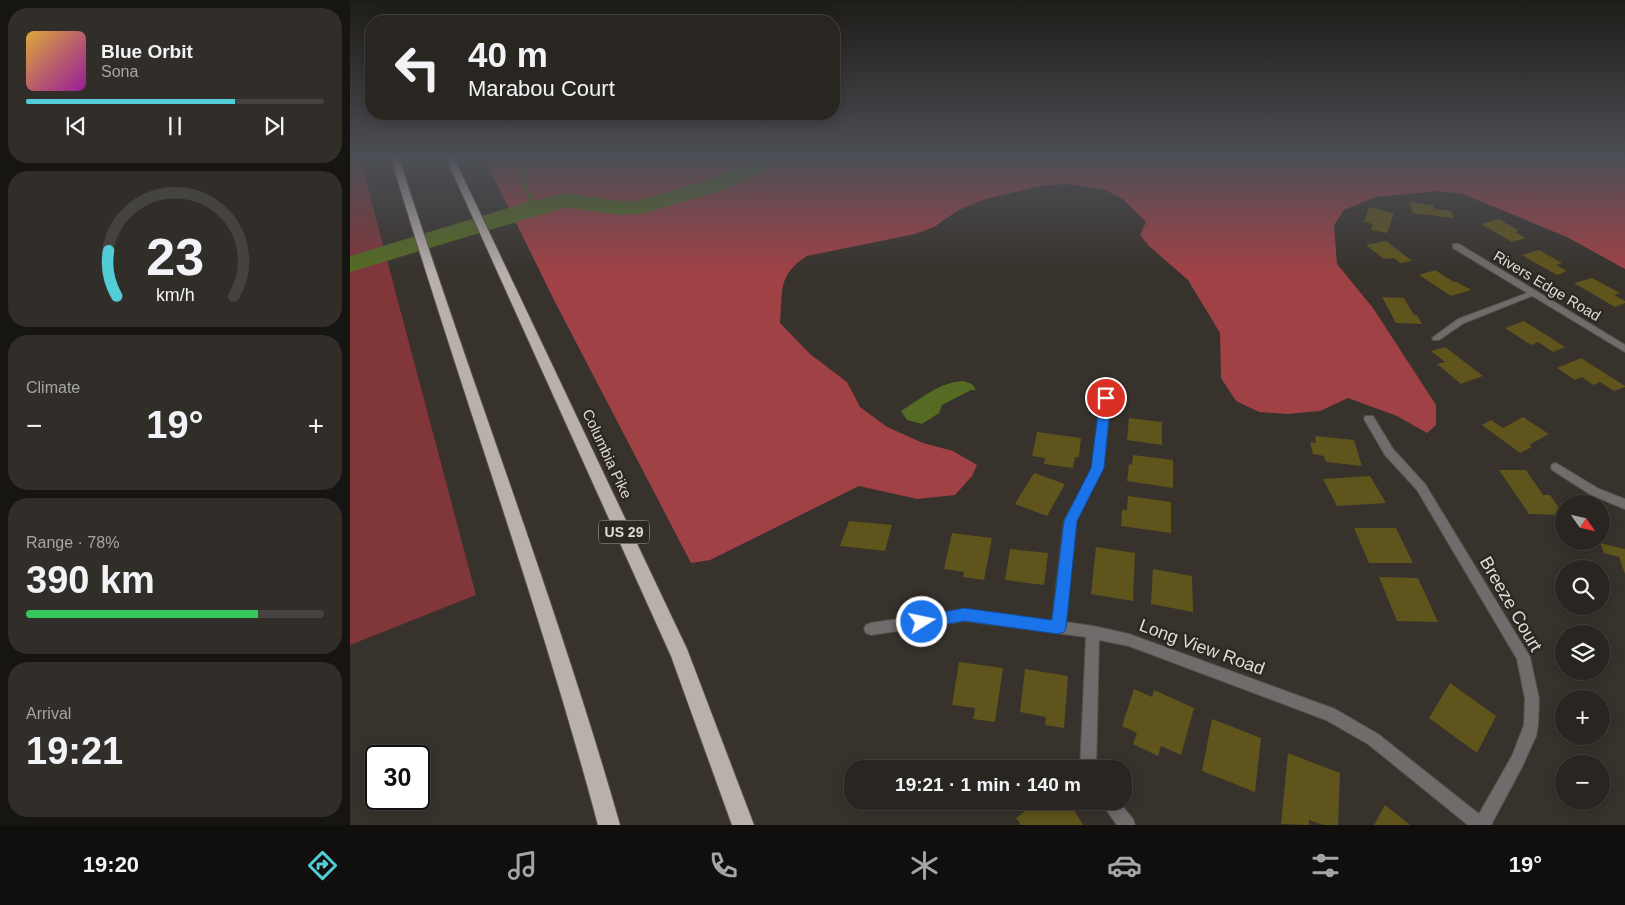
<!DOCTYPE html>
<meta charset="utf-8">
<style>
body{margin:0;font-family:Helvetica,sans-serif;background:#312e2a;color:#f1f3f6;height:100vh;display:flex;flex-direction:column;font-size:19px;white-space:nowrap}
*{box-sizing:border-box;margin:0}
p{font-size:16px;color:#a5a5a5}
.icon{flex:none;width:28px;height:28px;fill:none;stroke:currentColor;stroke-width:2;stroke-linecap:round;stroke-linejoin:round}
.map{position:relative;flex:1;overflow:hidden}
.side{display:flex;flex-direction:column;gap:8px;padding:8px;background:#171512;width:350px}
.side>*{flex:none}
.banner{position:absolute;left:15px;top:15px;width:475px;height:105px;border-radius:20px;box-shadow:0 2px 12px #0003,0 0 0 1px #45433f;background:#292621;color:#f1f3f6;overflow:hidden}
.needle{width:32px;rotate:124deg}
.fabs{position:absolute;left:1205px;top:495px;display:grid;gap:10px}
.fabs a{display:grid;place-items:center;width:55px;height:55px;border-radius:50%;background:#292621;box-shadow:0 2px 12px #0003,0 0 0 1px #45433f;font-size:25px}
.speed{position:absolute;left:15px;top:745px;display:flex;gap:10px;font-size:25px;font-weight:700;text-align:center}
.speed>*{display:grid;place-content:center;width:65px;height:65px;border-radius:50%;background:#292621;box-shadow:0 2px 12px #0003,0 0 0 1px #45433f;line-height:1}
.speed .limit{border:2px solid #111;border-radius:8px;background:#fff;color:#111}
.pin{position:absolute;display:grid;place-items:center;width:42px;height:42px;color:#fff;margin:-21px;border:2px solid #fff;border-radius:50%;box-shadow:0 1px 5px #0007}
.me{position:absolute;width:55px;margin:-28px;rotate:80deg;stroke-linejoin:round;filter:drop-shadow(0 0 4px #0008)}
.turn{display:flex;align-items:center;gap:18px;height:105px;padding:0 20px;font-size:22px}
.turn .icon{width:65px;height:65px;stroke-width:2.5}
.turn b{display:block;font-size:35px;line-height:42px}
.big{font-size:38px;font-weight:700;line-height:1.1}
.side .widget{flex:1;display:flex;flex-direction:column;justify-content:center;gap:8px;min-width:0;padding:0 18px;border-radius:20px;background:#312e2a}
.side .dial{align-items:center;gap:0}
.dial svg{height:130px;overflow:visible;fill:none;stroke:#45433f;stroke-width:7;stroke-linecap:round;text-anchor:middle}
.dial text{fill:#f1f3f6;stroke:none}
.song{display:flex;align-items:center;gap:15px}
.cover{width:60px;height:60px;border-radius:8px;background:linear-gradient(135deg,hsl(40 70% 55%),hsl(300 70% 35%))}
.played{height:5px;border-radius:2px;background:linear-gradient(90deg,#52ccd6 70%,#45433f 70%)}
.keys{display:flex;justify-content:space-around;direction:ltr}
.heat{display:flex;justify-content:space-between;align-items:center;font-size:28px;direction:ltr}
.charge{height:8px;border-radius:4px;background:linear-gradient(90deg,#34c759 78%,#45433f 0)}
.trip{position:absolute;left:494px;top:760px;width:288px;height:50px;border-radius:20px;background:#292621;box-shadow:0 2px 12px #0003,0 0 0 1px #45433f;font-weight:700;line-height:50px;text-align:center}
.menu{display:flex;height:80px;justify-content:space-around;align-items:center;background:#100f0d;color:#a5a5a5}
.menu .icon{width:35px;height:35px}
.menu .current{color:#52ccd6}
.menu b{font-size:22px;color:#f1f3f6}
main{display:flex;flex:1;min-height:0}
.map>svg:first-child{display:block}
</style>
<main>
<section class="side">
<div class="widget">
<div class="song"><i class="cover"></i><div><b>Blue Orbit</b><p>Sona</p></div></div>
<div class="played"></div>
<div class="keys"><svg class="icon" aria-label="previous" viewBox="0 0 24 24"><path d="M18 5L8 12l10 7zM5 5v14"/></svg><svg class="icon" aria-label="pause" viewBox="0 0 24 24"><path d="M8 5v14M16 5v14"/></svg><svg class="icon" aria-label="next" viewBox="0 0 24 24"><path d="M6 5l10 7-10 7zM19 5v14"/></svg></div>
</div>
<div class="widget dial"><svg viewBox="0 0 100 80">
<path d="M14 69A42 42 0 1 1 86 69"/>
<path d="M14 69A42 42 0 0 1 9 41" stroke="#52ccd6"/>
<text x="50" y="56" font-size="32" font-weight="700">23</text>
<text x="50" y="72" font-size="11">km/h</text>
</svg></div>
<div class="widget"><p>Climate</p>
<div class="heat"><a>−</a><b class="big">19°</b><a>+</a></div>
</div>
<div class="widget"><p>Range · 78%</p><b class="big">390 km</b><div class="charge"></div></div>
<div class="widget"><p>Arrival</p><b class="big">19:21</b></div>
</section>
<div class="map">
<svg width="1275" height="825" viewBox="0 0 1275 825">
<rect width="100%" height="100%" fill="#37322c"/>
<path fill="#81363a" d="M 0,166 L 12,166 L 126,595 L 0,645 Z"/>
<path fill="#a04146" d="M 134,158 L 1275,158 L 1275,269 L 1217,237 L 1113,194 L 1089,191 L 1025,197 L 994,210 L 984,225 L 987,264 L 1023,308 L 1086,405 L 1086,425 L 1077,433 L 1047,416 L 998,398 L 970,411 L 937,414 L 909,412 L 886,401 L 871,378 L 870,333 L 838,280 L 799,246 L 790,235 L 796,222 L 773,199 L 755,190 L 721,184 L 696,185 L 632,200 L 607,211 L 584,227 L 565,234 L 457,256 C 427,275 433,291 430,323 L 460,354 L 497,382 L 510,407 L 537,427 L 573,443 L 603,451 L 627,465 L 622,476 L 605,495 L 567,499 L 509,486 L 360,560 L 341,563 L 205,302 Z"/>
<path fill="#556b23" d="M 613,381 L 622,384 L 626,390 L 621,390 L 592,405 L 589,413 L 572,424 L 557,420 L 551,411 C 573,398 587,383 613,381 Z"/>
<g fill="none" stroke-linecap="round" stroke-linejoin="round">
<path stroke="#556b23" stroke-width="4" d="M 177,158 C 168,176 176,191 186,207"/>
<path fill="#556b23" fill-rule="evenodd" d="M 408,158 L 434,158 L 431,162 L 374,190 L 294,213 L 269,215 L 216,207 L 0,272 L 0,256 L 178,202 L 216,193 L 269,201 L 285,201 L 358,180 Z"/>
</g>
<path fill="#5f541b" d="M 1059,202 L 1083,205 L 1085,209 L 1101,211 L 1104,218 L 1063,213 Z
M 1019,207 L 1044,213 L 1037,233 L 1021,230 L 1023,224 L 1014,222 Z
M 1149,219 L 1169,231 L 1165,232 L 1176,238 L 1162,242 L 1131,224 Z
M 1036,241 L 1062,261 L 1051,263 L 1044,258 L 1034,259 L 1016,245 Z
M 1189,250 L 1212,263 L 1206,265 L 1217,271 L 1207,275 L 1172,255 Z
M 1085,270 L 1104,282 L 1107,282 L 1121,290 L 1101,296 L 1069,275 Z
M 1242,278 L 1270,293 L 1264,295 L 1275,301 L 1275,303 L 1265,307 L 1224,283 Z
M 1032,297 L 1054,298 L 1064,315 L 1067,315 L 1072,324 L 1046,323 Z
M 1174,321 L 1215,347 L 1203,352 L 1188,342 L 1181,345 L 1155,328 Z
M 1095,347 L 1133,376 L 1111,384 L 1087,364 L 1095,362 L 1081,351 Z
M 1231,358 L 1275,386 L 1275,387 L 1264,391 L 1250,382 L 1243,385 L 1232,377 L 1225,380 L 1207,368 Z
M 1173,417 L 1199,434 L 1179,445 L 1182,447 L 1170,453 L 1132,425 L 1141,420 L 1153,428 Z
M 779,418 L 812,422 L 812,445 L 777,440 Z
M 687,432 L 731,438 L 729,457 L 725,457 L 723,468 L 694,464 L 695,458 L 682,456 Z
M 965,436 L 1004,440 L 1012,466 L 976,462 L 974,456 L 963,454 L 960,442 L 966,443 Z
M 783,455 L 823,460 L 823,488 L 777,481 L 779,464 L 782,465 Z
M 1149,470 L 1176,470 L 1193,495 L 1200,495 L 1214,515 L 1179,514 Z
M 684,473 L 715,484 L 697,516 L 665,504 Z
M 1020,476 L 1036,503 L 987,506 L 973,479 Z
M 778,496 L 821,502 L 821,533 L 771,526 L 772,510 L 777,510 Z
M 499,521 L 542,525 L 535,551 L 490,546 Z
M 1004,528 L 1046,528 L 1063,563 L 1019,563 Z
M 602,533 L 642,538 L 634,580 L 613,577 L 614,572 L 594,569 Z
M 1250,543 L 1275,549 L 1275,574 L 1269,557 L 1254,553 Z
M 746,547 L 785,553 L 783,601 L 741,594 Z
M 660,549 L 698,553 L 694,585 L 655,580 Z
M 803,569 L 842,576 L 843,612 L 801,604 Z
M 1029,577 L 1068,578 L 1088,622 L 1047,621 Z
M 609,662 L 653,668 L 645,722 L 623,719 L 625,708 L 602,705 Z
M 675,669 L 718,676 L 714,728 L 695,725 L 696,717 L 670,712 Z
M 1100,683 L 1146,716 L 1127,753 L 1079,718 Z
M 784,689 L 802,697 L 804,690 L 844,708 L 831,755 L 811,746 L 808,756 L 783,744 L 787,733 L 772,726 Z
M 862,719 L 911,738 L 905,792 L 852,771 Z
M 938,753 L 990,773 L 988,825 L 973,825 L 959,820 L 959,825 L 931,824 Z
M 689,801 L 718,801 L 733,825 L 671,825 L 666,818 Z
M 1035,805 L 1060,825 L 1024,825 Z"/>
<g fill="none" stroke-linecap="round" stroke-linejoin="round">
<defs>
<path id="service" d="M 1180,292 L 1183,292 L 1187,294 L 1114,323 L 1089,340 L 1083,340 L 1082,338 L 1108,319 Z
M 1206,463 L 1249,489 L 1275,499 L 1275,509 L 1241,495 L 1202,470 L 1201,467 L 1202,464 Z"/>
<path id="minor" d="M 1103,244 L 1109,244 L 1275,345 L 1275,352 L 1103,248 Z
M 756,395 L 761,398 L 753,468 L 726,521 L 715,622 L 743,626 L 779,634 L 985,709 L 1028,734 L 1129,814 L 1162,756 L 1174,725 L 1175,699 L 1167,659 L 1067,490 L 1035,455 L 1014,419 L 1015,416 L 1023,416 L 1043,449 L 1075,484 L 1180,657 L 1189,699 L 1188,725 L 1186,736 L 1172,767 L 1141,825 L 1118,825 L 1018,744 L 976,720 L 779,646 L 749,640 L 746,769 L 730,769 L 736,637 L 614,621 L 521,635 L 516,633 L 514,629 L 516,625 L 521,623 L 614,609 L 702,621 L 714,521 L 743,468 L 751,398 Z
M 750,801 L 768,801 L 783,819 L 785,825 L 767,825 Z"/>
<path id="trunk" d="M 41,158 L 49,158 C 120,381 206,600 270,825 L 248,825 C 188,600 107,381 41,158 Z
M 96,158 L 104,158 L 337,649 L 404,825 L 382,825 L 321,656 Z"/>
</defs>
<use href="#service" stroke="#55514b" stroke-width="2"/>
<use href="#minor" stroke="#55514b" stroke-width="2"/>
<use href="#trunk" stroke="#55514b" stroke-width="2"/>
<use href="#service" fill="#706c6b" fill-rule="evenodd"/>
<use href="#minor" fill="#706c6b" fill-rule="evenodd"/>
<use href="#trunk" fill="#b9b0ac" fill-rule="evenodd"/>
</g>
<linearGradient id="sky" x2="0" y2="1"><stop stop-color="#1e1c18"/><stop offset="0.58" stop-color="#4d4f56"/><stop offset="1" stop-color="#4d4f56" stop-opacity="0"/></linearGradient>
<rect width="1275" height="273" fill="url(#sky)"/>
<path fill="#1a73e8" stroke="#114b97" d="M 756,394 L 761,398 L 754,468 L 727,521 L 716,628 L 714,632 L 708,634 L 614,621 L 572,629 L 567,627 L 565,622 L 567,617 L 614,608 L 702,620 L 714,521 L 741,468 L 750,398 Z"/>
<g text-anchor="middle" stroke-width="5" stroke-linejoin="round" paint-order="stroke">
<rect fill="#2d2822" stroke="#aaa6a1" stroke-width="1" x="249" y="520.5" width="50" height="23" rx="4"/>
<g font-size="14" font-weight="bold" fill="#dfdcd8">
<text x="274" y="537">US 29</text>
</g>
<g font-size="15" fill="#dfdcd8" stroke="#2d2822">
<text transform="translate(1197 286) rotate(31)" y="5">Rivers Edge Road</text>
<text transform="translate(257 454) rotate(65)" y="5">Columbia Pike</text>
</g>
<g font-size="18" fill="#dfdcd8" stroke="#2d2822">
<text transform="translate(1161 604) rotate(60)" y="6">Breeze Court</text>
<text transform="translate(852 647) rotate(20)" y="6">Long View Road</text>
</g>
</g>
</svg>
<div class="fabs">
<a><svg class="needle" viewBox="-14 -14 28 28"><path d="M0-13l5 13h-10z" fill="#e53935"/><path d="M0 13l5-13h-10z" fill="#a5a5a5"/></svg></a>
<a><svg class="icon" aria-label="search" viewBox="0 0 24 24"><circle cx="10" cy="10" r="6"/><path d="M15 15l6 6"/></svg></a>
<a><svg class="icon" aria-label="layers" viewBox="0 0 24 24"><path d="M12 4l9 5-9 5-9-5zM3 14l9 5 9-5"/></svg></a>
<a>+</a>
<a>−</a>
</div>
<div class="speed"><div class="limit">30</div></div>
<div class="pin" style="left:756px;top:398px;background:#d93025"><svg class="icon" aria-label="arrive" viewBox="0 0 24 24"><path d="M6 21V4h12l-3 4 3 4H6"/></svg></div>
<svg class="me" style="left:572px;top:622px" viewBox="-20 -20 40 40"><circle r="17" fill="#1a73e8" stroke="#fff" stroke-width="3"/><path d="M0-11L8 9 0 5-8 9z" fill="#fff"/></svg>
<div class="trip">19:21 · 1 min · 140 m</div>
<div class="banner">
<div class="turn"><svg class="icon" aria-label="left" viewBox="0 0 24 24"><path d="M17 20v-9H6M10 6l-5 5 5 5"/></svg><div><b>40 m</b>Marabou Court</div></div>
</div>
</div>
</main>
<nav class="menu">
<b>19:20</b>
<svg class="icon current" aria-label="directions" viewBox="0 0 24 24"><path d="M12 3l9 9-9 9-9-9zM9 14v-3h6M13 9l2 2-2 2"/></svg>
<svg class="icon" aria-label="music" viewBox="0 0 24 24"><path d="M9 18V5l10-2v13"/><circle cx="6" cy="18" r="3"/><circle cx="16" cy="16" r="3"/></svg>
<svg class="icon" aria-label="phone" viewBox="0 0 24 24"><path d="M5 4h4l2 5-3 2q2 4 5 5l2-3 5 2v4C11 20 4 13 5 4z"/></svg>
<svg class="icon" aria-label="climate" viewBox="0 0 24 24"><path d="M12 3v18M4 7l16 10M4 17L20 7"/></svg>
<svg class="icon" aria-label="car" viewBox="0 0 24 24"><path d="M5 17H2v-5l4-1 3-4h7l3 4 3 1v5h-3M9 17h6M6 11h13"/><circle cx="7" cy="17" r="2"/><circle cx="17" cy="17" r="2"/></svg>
<svg class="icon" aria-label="filters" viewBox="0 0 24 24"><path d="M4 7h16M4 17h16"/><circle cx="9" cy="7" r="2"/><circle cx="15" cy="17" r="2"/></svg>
<b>19°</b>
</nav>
